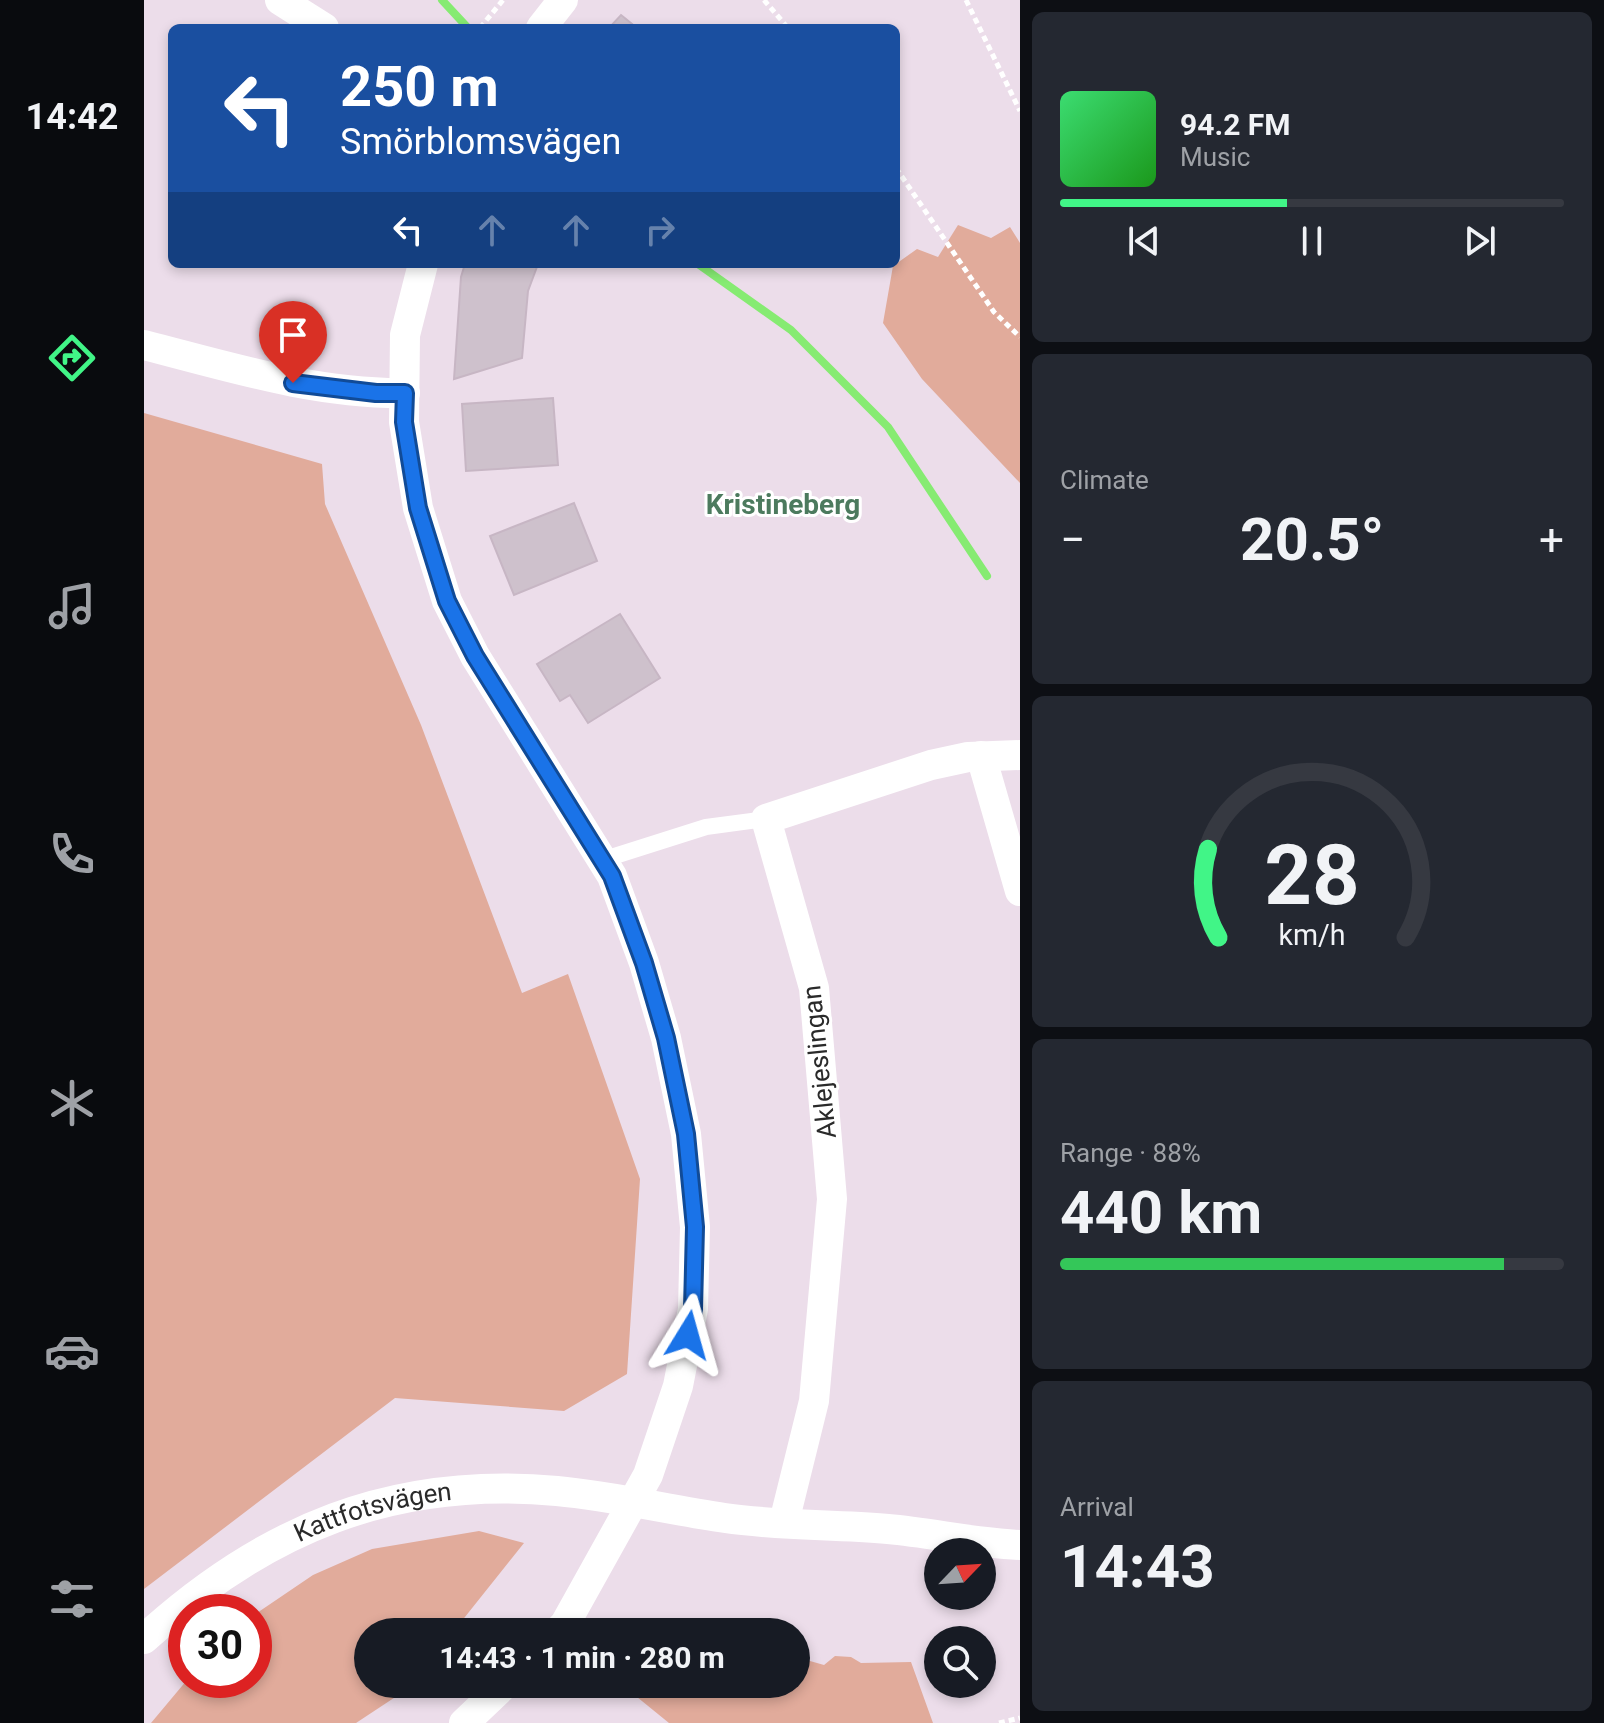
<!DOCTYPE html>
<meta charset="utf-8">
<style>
body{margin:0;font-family:Roboto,sans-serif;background:#242831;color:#f1f3f6;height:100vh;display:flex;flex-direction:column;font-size:30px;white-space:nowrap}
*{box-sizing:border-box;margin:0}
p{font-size:26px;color:#9ea1a6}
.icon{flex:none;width:44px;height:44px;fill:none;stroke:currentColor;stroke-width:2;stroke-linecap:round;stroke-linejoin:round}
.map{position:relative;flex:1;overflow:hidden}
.side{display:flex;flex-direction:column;gap:12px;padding:12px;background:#0d0f14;width:584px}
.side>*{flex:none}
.hud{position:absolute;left:24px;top:24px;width:732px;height:244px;border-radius:12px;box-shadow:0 4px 12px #0003;background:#1a4fa0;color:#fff;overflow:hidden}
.needle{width:52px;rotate:65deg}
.buttons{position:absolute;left:780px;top:1538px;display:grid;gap:16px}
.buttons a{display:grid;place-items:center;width:72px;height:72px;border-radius:50%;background:#171b24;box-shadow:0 4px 12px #0003;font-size:40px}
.speed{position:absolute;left:24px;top:1594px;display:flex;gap:16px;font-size:40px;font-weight:700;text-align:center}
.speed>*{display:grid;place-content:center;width:104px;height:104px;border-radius:50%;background:#171b24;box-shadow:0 4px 12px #0003;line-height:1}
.speed .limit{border:12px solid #d22;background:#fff;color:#111}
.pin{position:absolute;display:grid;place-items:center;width:68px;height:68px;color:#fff;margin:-82px -34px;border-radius:50% 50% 50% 0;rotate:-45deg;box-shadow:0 0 8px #0007}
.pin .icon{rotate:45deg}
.me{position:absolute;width:88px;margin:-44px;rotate:8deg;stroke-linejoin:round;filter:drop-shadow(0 0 6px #0008)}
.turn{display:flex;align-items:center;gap:28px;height:168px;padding:0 40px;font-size:36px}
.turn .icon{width:104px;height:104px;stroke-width:2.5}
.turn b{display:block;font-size:56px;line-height:68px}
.lanes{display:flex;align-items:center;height:76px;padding:0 40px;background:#0003;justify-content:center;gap:40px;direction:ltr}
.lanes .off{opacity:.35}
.big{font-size:60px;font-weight:700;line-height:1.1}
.side .card{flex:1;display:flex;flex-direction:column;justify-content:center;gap:12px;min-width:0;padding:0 28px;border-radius:12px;background:#242831}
.side .dial{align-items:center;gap:0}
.dial svg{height:208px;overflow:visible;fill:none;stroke:#363941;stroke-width:7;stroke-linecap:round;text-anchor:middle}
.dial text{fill:#f1f3f6;stroke:none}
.song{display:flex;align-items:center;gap:24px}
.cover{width:96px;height:96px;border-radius:12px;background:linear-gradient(135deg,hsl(140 70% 55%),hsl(120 70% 35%))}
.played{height:8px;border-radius:4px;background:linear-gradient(90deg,#41f587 45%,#363941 45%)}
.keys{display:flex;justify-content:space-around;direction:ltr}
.heat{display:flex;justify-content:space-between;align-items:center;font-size:44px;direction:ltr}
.charge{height:12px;border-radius:6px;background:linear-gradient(90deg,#34c759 88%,#363941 0)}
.trip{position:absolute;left:210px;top:1618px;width:456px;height:80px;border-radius:40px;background:#171b24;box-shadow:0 4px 12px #0003;font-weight:700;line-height:80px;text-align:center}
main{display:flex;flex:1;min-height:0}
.dock{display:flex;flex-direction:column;width:144px;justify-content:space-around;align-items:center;background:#090b0e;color:#9ea1a6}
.dock .icon{width:56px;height:56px}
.dock .on{color:#41f587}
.dock b{font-size:36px;color:#f1f3f6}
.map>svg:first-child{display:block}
</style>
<main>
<nav class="dock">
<b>14:42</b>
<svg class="icon on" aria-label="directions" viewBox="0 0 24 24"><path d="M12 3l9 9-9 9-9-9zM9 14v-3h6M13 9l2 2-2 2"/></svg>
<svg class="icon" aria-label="music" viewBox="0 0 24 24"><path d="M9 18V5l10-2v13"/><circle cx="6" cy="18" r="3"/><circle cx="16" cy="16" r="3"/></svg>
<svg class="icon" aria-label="phone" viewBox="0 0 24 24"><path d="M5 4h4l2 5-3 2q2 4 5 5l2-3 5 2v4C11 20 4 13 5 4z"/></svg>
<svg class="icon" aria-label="climate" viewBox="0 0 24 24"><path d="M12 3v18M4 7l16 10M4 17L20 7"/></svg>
<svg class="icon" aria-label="car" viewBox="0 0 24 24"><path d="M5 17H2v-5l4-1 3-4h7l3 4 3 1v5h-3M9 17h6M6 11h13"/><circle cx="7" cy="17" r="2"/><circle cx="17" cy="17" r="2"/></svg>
<svg class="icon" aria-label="filters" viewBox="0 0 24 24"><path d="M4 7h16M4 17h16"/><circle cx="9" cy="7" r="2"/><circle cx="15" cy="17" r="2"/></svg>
</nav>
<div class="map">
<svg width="876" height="1723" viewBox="0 0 876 1723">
<rect width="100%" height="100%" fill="#ecddea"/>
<path fill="#e1ab9b" d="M 814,225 L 847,238 L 866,227 L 876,243 L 876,483 L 778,379 L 739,323 L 749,266 L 773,249 L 794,257 Z
M 0,413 L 178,464 L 181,504 L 277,725 L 378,993 L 424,974 L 496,1179 L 483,1374 L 420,1411 L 251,1398 L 0,1589 Z
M 335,1531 L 380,1543 L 309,1632 L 224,1632 L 224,1684 L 267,1684 L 262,1690 L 212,1723 L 7,1723 L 43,1680 L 110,1680 L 110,1615 L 169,1575 L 228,1549 Z
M 691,1656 L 707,1657 L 717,1663 L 767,1662 L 789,1723 L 525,1723 L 477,1684 L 652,1684 L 652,1657 L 680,1665 Z"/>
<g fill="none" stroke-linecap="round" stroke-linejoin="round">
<path stroke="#86eb72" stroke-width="8" d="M 298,0 L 324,28
M 554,264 L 647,330 L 744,427 L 843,576"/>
</g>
<path fill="#cec1cc" stroke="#c7b6c4" stroke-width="2" d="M 477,15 L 493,28 L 465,28 Z
M 321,264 L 394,264 L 384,291 L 378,358 L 310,379 L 317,277 Z
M 409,398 L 414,465 L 322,471 L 318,404 Z
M 430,503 L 453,561 L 370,595 L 346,536 Z
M 476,614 L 516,678 L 444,723 L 426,695 L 416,701 L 393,664 Z"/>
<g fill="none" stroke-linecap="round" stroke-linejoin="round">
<path stroke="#fff" stroke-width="5" stroke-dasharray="6 4" stroke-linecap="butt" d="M 620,0 L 644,28
M 822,0 L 876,111
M 336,28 L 359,0
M 752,168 L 850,312 L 876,337
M 855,1723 L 876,1718"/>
<path stroke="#fff" stroke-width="16" d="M 458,860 L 562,827 L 622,819"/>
<g stroke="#fff" stroke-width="30">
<path d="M 136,0 L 180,28"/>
<path d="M 397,28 L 419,0"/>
<path d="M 279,264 L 261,335 L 260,422 L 274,508 L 303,601 L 331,656 L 468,876 L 500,963 L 522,1038 L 542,1134 L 551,1227 L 549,1309 L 534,1386 L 504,1475 L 421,1624 L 413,1632"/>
<path d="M 0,345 C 86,367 171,394 261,393"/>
<path d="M 837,756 L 876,891"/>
<path d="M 640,1522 L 670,1401 L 688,1199 L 670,988 L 622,819 L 787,765 L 824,757 L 876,755"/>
<path id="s1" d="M 0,1639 C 120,1529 249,1476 413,1491 C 469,1496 525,1510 581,1518 C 634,1526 690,1524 744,1529 C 788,1533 832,1543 876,1545"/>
<path d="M 320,1723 L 361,1684"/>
</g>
</g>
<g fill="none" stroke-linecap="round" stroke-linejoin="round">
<defs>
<path id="route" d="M 149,383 L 232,393 L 261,393 L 260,422 L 274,508 L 303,601 L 331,656 L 468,876 L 500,963 L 522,1038 L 542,1134 L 551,1227 L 549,1309 L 544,1335"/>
</defs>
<use href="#route" stroke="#114b97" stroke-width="20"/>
<use href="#route" stroke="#1a73e8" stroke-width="14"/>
</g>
<g text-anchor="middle" stroke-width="6" stroke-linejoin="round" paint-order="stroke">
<g font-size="26" fill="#2a2a2a" stroke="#fff">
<text transform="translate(675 1062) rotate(-96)" y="9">Aklejeslingan</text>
<text dy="9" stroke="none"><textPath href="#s1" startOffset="266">Kattfotsvägen</textPath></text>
</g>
<g font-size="28" font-weight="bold" fill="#4c7a5e" stroke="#fff">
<text x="639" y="514">Kristineberg</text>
</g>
</g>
</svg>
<div class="buttons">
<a><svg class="needle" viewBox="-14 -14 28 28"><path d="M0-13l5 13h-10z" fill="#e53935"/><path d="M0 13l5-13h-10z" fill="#9ea1a6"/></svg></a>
<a><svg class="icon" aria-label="search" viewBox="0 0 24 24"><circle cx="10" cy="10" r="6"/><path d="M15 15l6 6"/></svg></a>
</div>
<div class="speed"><div class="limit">30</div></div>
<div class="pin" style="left:149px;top:383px;background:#d93025"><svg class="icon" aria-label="arrive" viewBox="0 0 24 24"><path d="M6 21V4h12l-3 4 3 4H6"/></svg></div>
<svg class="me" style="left:544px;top:1335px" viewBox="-20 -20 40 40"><path d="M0-17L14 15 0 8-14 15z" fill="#1a73e8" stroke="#fff" stroke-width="4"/></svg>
<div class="trip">14:43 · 1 min · 280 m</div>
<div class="hud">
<div class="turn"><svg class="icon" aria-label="left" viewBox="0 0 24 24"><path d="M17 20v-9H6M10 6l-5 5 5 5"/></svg><div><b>250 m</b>Smörblomsvägen</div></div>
<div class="lanes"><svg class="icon" aria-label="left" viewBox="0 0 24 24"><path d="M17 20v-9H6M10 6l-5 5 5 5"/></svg><svg class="icon off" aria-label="ahead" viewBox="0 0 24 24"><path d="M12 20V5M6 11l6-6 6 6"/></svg><svg class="icon off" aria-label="ahead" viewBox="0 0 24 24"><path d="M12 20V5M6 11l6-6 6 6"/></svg><svg class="icon off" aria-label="right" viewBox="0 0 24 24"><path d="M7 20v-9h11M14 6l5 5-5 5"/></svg></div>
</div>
</div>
<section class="side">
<div class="card">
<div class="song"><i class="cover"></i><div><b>94.2 FM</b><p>Music</p></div></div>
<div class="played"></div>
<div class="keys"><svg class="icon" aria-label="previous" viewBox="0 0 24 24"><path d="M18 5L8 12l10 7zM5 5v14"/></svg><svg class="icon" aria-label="pause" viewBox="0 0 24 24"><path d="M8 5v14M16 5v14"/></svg><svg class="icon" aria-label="next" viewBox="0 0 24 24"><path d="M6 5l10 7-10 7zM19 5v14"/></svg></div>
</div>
<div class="card"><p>Climate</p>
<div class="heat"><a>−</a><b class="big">20.5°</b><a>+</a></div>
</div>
<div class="card dial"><svg viewBox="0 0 100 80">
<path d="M14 69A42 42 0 1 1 86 69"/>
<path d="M14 69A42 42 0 0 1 10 35" stroke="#41f587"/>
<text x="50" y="56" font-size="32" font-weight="700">28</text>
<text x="50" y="72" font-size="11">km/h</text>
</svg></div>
<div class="card"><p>Range · 88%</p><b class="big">440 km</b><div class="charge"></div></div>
<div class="card"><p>Arrival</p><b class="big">14:43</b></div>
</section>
</main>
